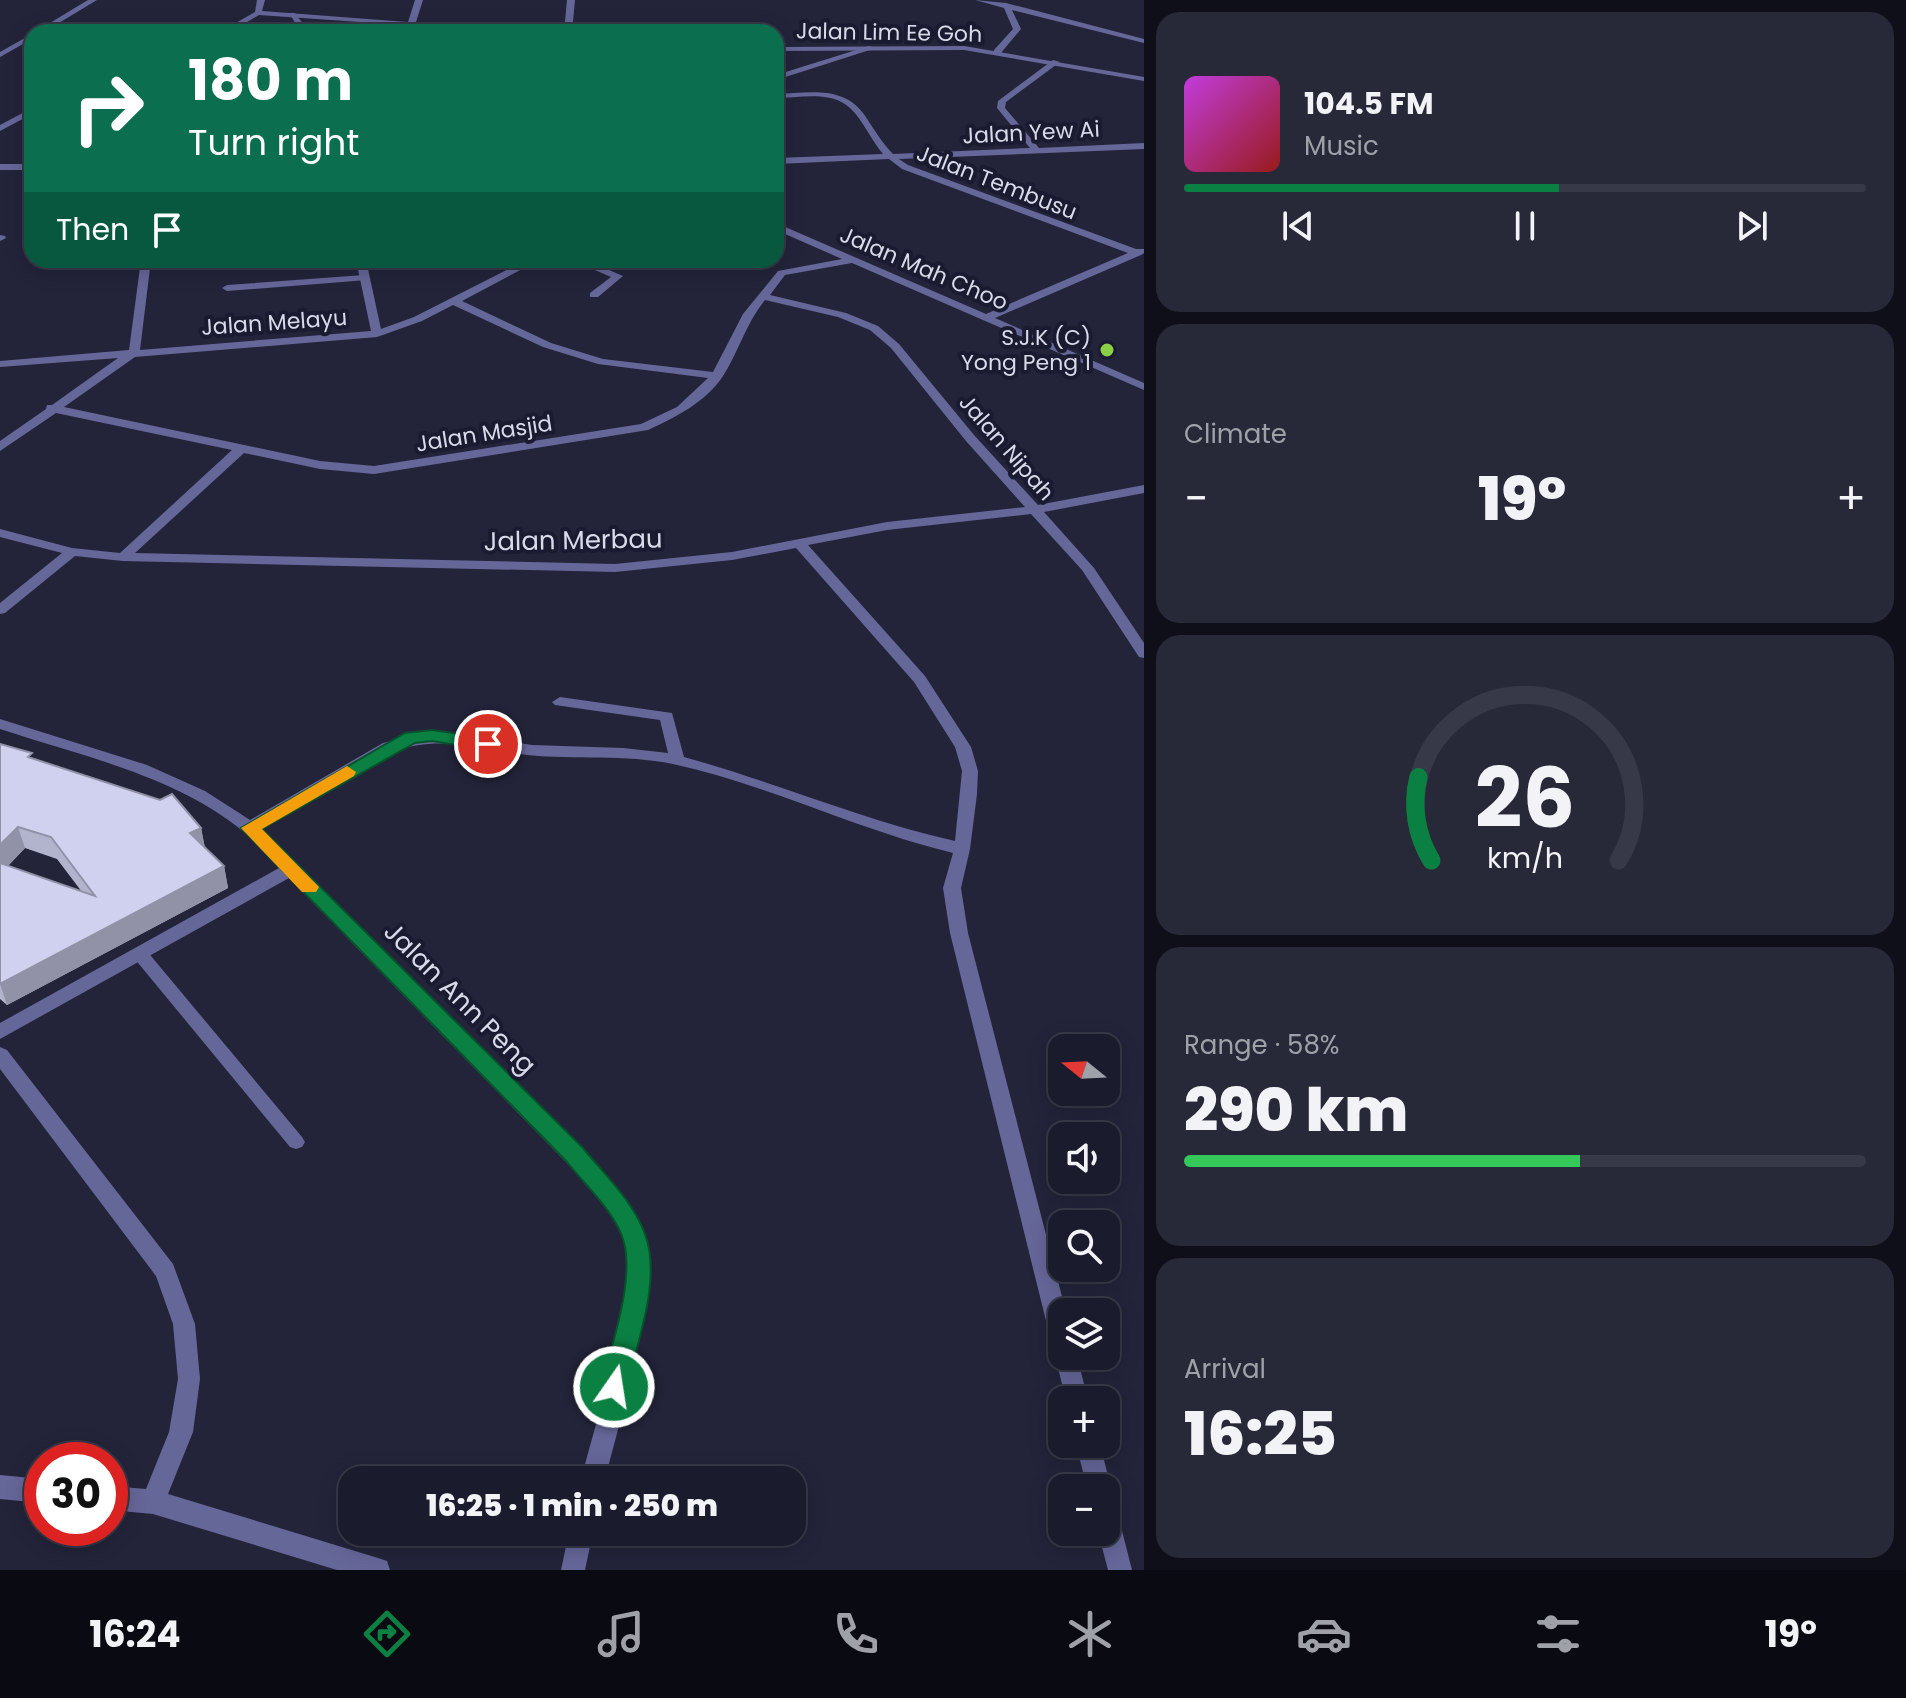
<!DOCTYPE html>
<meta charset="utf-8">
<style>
body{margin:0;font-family:Poppins,sans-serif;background:#272838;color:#f1f3f6;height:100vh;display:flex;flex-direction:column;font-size:30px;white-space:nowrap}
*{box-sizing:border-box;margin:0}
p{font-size:26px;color:#9fa1a9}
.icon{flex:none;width:44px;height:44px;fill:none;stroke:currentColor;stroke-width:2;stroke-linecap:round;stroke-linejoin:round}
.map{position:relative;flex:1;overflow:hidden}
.side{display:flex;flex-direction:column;gap:12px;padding:12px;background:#0e0f18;width:762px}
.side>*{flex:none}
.top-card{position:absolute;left:24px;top:24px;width:760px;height:244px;border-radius:24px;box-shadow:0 4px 20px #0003,0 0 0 2px #383948;background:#0b6e4f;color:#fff;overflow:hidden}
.needle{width:52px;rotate:288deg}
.controls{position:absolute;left:1048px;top:1034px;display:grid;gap:16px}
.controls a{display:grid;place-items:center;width:72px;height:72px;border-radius:16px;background:#1a1b2c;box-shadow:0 4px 20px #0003,0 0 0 2px #383948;font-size:40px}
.speed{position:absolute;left:24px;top:1442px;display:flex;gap:16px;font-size:40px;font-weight:700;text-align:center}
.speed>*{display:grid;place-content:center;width:104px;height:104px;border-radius:50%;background:#1a1b2c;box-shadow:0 4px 20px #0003,0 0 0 2px #383948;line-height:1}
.speed .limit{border:12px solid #d22;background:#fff;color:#111}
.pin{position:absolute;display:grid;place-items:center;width:68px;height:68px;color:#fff;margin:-34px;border:4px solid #fff;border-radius:50%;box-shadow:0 2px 8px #0007}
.me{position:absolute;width:88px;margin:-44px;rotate:13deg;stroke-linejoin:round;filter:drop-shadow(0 0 6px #0008)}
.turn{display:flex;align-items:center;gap:28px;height:168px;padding:0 32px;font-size:36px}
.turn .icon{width:104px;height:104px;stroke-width:2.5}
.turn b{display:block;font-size:56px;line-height:68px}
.then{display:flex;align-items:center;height:76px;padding:0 32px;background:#0003;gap:16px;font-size:30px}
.big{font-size:60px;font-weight:800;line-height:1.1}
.side .widget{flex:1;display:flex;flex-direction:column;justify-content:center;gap:12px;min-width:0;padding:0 28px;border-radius:24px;background:#272838}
.side .dial{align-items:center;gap:0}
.dial svg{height:208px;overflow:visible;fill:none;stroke:#383948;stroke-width:7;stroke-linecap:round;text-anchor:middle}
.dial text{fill:#f1f3f6;stroke:none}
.song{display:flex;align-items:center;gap:24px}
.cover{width:96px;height:96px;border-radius:12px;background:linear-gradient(135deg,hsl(290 70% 55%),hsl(0 70% 35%))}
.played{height:8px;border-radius:4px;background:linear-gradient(90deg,#0b8043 55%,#383948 55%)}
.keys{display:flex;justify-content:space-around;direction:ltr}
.heat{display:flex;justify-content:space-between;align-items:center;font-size:44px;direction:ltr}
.charge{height:12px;border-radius:6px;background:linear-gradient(90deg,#34c759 58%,#383948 0)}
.trip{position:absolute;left:338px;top:1466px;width:468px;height:80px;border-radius:24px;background:#1a1b2c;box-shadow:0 4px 20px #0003,0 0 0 2px #383948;font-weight:800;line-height:80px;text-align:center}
.dock{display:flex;height:128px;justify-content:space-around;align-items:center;background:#0a0b12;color:#9fa1a9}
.dock .icon{width:56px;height:56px}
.dock .on{color:#0b8043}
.dock b{font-size:36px;color:#f1f3f6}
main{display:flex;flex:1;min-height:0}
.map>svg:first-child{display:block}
</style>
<main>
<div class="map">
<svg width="1144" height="1570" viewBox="0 0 1144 1570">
<rect width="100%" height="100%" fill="#23243a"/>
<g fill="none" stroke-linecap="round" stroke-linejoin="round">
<path fill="#666799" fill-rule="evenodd" d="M 0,235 L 5,236 L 6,238 L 0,241 Z
M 364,275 L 369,278 L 367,280 L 227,291 L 222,288 L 227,285 Z
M 140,948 L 146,950 L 302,1137 L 305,1142 L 302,1147 L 296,1149 L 290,1147 L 134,958 L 132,954 L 134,950 Z"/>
<path fill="#666799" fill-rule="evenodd" d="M 415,0 L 423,0 L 416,22 L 412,24 L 408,22 Z
M 567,0 L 575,0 L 572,32 L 564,32 Z
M 975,0 L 1006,3 L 1144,39 L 1144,43 L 1012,10 L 1021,29 L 1000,54 L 994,54 L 994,50 L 1013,29 L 1004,8 Z
M 289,13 L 295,13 L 309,32 L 301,32 Z
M 869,46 L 876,48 L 776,80 L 776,75 Z
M 1053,60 L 1060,62 L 1006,102 L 1005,108 L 1039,148 L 1144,143 L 1144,149 L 899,159 L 908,165 L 1136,249 L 1144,249 L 1144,253 L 1141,255 L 995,318 L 1144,383 L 1144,390 L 852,263 L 785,275 L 770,295 L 846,313 L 878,326 L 899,344 L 974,435 L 1038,505 L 1144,485 L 1144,493 L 1044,512 L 1094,568 L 1144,643 L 1144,658 L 1139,657 L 1082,570 L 1031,514 L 887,530 L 808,545 L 925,676 L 971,747 L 978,771 L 977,794 L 970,849 L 961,888 L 968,933 L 1066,1312 L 1062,1312 L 1062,1356 L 1077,1356 L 1088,1400 L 1066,1400 L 1055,1356 L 1058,1350 L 1051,1341 L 950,933 L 943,888 L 953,853 C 857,830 769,785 673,764 C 625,754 576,760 527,755 C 482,749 439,735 395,751 L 261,829 L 607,1178 C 621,1195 637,1213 644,1234 C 661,1287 619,1423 605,1480 L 581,1480 C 596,1421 638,1293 624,1237 C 619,1219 604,1204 593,1190 L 289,878 L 0,1039 L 0,1023 L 279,868 C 268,856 257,843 244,832 C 176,776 82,756 0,729 L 0,719 L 147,765 L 205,791 L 250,820 L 383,743 L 424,733 L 460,734 L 532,745 L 623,748 L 668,753 L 660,720 L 555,705 L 552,702 L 560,697 L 672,713 L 684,757 C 775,782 862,820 955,841 L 962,771 L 955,747 L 914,682 L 796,548 L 732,560 L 615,572 L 123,561 L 75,556 L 5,613 L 0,614 L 0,603 L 62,553 L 0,537 L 0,529 L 72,548 L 120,553 L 232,450 L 56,413 L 0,451 L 0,441 L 46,409 L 47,405 L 52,405 L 118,358 L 0,367 L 0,361 L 129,350 L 141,260 L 151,260 L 140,350 L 371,331 L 356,260 L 366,260 L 381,329 L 414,317 L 526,260 L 539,260 L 462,301 L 551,343 L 603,359 L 713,372 L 743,314 L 778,271 L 842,259 L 776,230 L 776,223 L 986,314 L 1128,253 L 902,169 L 889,159 L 776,164 L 776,158 L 883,154 C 871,140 863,120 850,108 C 831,90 799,98 776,98 L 776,94 C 807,93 842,85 863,113 C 873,127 881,142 893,154 L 1030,148 L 997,108 L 998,101 ZM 765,300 L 838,317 L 870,330 L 891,348 L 966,441 L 1025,507 L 887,522 L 732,552 L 615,564 L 135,553 L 244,453 L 320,469 L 374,474 L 648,430 C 676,417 706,402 723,376 C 739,351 746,323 765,300 ZM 453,305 L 543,347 L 598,364 L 708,378 L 677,407 L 641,424 L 374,466 L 320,461 L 64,407 L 135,357 L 377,337 L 422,321 Z
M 0,164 L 32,164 L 32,170 L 0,170 Z
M 572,260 L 586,260 L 623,276 L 598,297 L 590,297 L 590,293 L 611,277 Z
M 0,1047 L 7,1050 L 173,1264 L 195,1324 L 200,1379 L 193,1432 L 168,1494 L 378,1558 L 387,1561 L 390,1570 L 337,1570 L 153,1514 L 110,1510 L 110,1486 L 146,1489 L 169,1432 L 178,1379 L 173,1324 L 156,1276 L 0,1069 Z
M 1076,1444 L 1100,1444 L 1111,1488 L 1107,1496 L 1106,1488 L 1087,1488 Z
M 0,1475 L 42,1479 L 42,1503 L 0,1499 Z
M 1106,1503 L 1115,1506 L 1118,1515 L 1132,1570 L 1108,1570 L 1098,1532 L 1106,1532 Z
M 569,1532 L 593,1532 L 585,1570 L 561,1570 Z"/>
<path fill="#666799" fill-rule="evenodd" d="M 88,0 L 97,0 L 44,32 L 35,32 Z
M 257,0 L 265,0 L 262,11 L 539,32 L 502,32 L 259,15 L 230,32 L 220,32 L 255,12 Z
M 32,34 L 32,39 L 0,57 L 0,52 Z
M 964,46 L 1144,77 L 1144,81 L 964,50 L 776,51 L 776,47 Z
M 32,108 L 32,114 L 0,131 L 0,125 Z"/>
</g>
<path fill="#b2b4ce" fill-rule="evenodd" d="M 0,744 L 33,759 L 201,828 L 205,848 L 224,866 L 228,888 L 7,1005 L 0,999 ZM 25,848 L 57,859 L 82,892 L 8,866 Z"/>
<path fill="#9192a7" d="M 18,827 L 25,848 L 0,874 L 0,845 Z
M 201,828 L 205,849 L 190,833 Z
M 224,866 L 228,888 L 7,1005 L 0,984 Z"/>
<path fill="#cfd1ef" stroke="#9192a7" stroke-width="2" d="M 0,744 L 32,753 L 28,757 L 160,800 L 172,794 L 201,828 L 190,833 L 224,866 L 0,984 L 0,863 L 95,896 L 51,837 L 18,827 L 0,845 Z"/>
<path fill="#0b8043" stroke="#07532c" stroke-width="2" d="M 432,730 L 488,738 L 496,744 L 488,750 L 432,741 L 415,743 L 262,829 L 583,1148 C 605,1175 633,1201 645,1234 C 662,1280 637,1342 627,1387 L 623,1396 L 614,1399 L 605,1396 L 601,1387 C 611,1346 637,1276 622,1236 C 611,1208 585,1185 567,1162 L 241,828 L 405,733 Z"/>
<path fill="#f59e0b" d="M 347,766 L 356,772 L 354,776 L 262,829 L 319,887 L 316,892 L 302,892 L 241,828 Z"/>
<circle fill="#89cf48" stroke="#1a1a30" stroke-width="3" cx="1107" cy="350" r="8"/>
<g text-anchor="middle" stroke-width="8" stroke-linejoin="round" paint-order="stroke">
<g font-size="22" fill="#d9dae9" stroke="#1a1a30">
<text transform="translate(889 32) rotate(1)" y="8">Jalan Lim Ee Goh</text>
<text transform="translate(1031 132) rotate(-3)" y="8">Jalan Yew Ai</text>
<text transform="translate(997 182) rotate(21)" y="8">Jalan Tembusu</text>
<text transform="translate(924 268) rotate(23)" y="8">Jalan Mah Choo</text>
<text transform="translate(274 322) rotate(-4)" y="8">Jalan Melayu</text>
<text transform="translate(484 433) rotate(-9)" y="8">Jalan Masjid</text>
<text transform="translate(1007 447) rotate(49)" y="8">Jalan Nipah</text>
</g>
<g font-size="22" fill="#d9dae9" stroke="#1a1a30" text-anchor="end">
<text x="1091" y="345">S.J.K (C)<tspan x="1091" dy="25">Yong Peng 1</tspan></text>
</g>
<g font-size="26" fill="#d9dae9" stroke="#1a1a30">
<text transform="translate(573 540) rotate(-1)" y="9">Jalan Merbau</text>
<text transform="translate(460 998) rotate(45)" y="9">Jalan Ann Peng</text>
</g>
</g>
</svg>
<div class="controls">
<a><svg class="needle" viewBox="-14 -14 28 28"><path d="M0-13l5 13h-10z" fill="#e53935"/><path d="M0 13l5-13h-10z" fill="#9fa1a9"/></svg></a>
<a><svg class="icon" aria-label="sound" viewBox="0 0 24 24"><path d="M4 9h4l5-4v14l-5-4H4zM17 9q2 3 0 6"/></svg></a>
<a><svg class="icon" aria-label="search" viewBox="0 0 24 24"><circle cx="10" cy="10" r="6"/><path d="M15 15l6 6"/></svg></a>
<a><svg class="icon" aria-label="layers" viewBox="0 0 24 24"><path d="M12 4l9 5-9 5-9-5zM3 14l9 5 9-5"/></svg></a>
<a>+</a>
<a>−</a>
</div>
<div class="speed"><div class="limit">30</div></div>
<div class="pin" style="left:488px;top:744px;background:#d93025"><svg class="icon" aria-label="arrive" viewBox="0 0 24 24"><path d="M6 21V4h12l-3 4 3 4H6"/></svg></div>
<svg class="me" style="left:614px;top:1387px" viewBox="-20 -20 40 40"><circle r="17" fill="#0b8043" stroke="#fff" stroke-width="3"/><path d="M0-11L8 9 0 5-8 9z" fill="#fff"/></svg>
<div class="trip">16:25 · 1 min · 250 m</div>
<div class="top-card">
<div class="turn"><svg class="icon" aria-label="right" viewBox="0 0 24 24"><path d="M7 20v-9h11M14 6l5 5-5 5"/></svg><div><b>180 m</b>Turn right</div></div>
<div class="then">Then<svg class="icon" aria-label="arrive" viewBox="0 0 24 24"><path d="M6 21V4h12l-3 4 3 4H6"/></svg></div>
</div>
</div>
<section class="side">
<div class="widget">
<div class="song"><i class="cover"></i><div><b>104.5 FM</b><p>Music</p></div></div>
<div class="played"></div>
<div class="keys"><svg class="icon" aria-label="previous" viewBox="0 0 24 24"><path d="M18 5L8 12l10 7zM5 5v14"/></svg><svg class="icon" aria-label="pause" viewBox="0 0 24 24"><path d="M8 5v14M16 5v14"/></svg><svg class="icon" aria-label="next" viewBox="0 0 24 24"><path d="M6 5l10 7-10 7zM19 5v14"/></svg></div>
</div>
<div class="widget"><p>Climate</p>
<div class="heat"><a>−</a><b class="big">19°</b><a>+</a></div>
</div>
<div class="widget dial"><svg viewBox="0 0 100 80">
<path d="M14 69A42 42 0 1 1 86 69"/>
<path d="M14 69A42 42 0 0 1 9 37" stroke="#0b8043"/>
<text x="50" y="56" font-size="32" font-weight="700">26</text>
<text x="50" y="72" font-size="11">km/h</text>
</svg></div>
<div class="widget"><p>Range · 58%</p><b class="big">290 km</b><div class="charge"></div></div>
<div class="widget"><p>Arrival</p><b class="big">16:25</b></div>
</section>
</main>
<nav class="dock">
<b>16:24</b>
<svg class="icon on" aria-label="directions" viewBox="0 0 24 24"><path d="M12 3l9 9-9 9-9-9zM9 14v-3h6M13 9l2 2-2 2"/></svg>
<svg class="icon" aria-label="music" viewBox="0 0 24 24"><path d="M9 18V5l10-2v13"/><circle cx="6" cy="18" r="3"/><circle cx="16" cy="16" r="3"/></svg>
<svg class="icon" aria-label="phone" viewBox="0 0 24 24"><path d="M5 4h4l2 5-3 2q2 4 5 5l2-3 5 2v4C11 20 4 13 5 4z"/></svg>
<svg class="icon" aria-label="climate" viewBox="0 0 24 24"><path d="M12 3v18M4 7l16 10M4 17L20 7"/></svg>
<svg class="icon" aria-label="car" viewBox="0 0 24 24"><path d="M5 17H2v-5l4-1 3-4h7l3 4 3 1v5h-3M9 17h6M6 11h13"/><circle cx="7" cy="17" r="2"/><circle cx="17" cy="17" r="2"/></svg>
<svg class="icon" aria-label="filters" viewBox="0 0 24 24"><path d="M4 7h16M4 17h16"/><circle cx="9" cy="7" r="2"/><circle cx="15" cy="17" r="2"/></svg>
<b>19°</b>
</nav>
